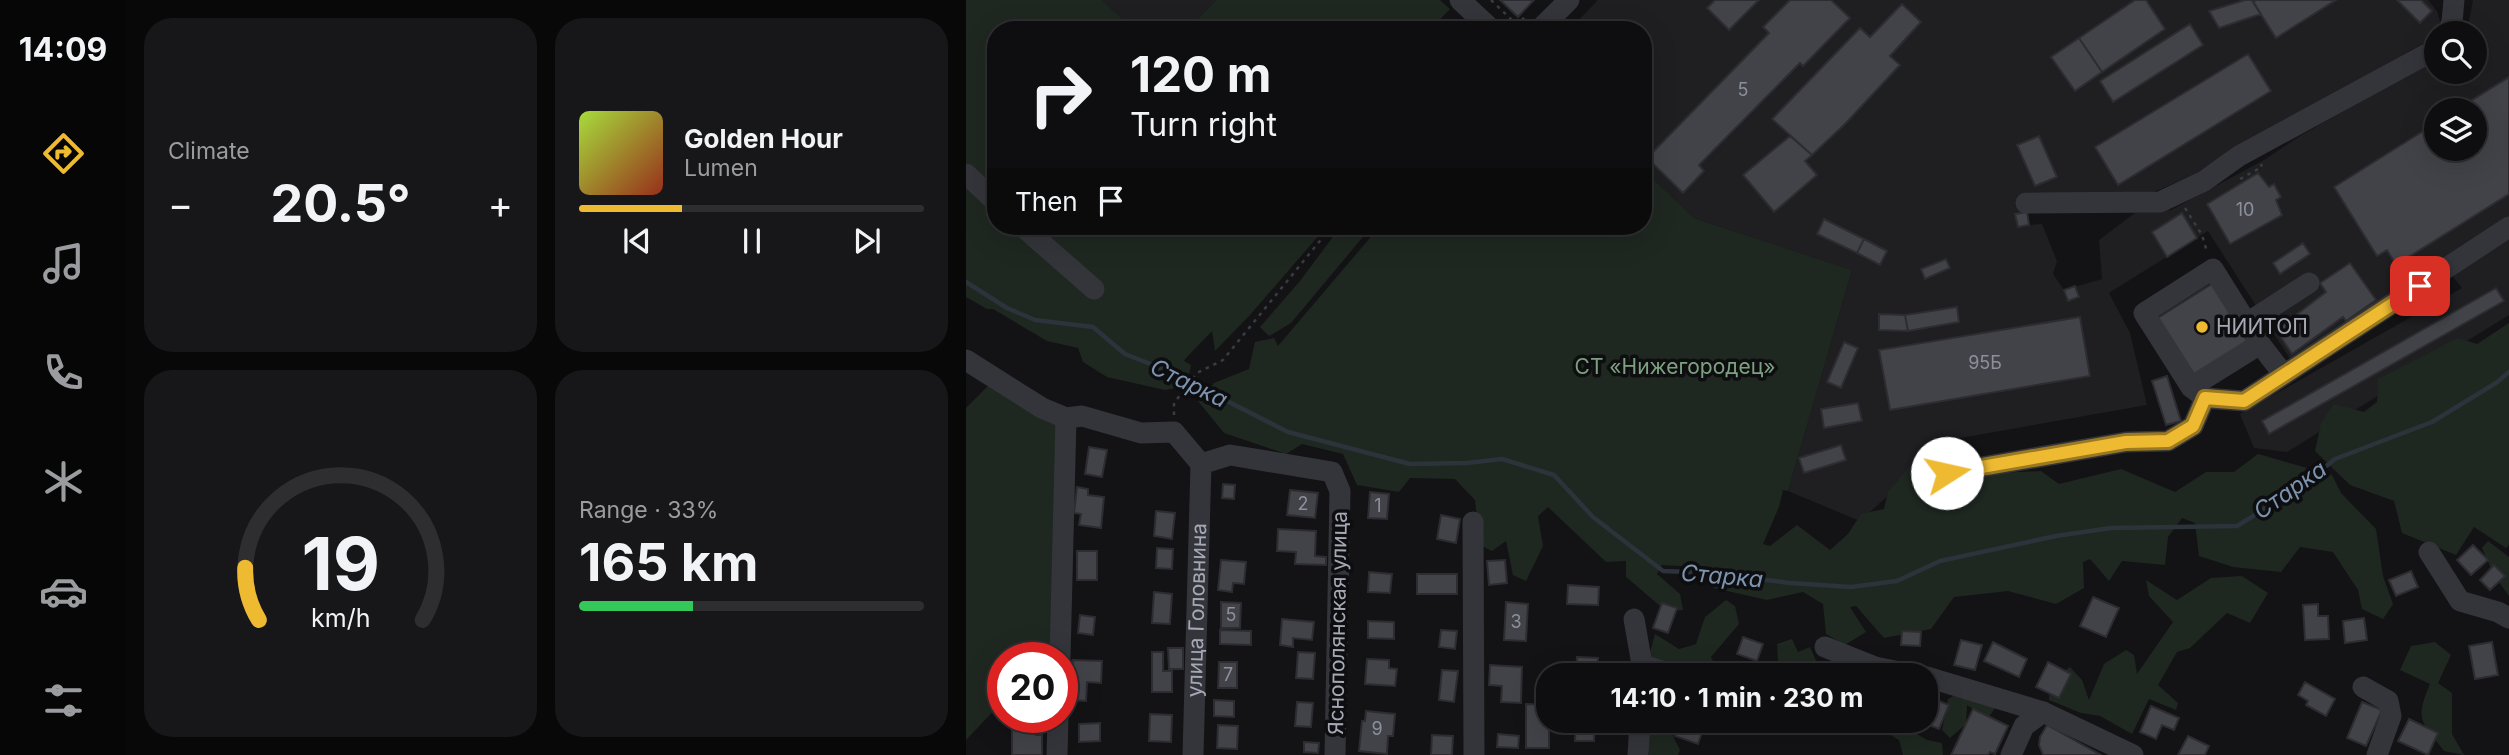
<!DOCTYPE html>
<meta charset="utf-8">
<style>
body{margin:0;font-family:Inter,sans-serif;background:#171719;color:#f1f3f6;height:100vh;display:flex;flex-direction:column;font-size:26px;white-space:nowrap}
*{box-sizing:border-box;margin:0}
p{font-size:23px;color:#9b9c9f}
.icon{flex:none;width:38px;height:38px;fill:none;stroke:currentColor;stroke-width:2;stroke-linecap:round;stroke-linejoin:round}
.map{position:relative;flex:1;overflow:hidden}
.drawer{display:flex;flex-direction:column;gap:18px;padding:18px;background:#080809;width:840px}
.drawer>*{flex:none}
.top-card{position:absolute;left:21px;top:21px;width:665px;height:214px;border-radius:28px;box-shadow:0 7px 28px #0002,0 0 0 2px #2e2e30;background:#0e0e10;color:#f1f3f6;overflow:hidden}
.buttons{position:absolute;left:1458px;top:21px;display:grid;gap:14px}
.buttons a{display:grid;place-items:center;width:63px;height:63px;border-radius:50%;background:#0e0e10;box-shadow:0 7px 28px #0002,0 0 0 2px #2e2e30;font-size:35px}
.speed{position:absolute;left:21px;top:642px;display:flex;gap:14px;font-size:35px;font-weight:700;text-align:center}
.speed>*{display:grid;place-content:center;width:91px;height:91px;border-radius:50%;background:#0e0e10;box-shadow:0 7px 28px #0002,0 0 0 2px #2e2e30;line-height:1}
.speed .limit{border:10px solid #d22;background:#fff;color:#111}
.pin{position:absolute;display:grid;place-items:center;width:60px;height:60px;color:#fff;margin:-30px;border-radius:14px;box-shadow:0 4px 10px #0006}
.me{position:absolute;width:77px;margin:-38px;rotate:80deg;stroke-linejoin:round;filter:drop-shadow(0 0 5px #0008)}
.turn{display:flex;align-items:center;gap:24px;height:147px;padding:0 28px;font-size:32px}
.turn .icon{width:91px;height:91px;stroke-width:2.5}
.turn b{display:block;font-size:49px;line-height:60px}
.then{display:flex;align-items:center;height:66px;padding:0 28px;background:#0003;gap:14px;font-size:26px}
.big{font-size:52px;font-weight:700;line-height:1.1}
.drawer .widget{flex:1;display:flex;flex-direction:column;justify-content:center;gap:10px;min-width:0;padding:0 24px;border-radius:28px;background:#171719}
.drawer .dial{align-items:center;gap:0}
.dial svg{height:182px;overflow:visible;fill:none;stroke:#2e2e30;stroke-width:7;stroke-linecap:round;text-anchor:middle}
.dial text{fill:#f1f3f6;stroke:none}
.song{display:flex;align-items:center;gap:21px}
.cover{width:84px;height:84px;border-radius:10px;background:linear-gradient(135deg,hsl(80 70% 55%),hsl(10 70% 35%))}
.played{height:7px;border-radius:4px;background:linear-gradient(90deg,#edba32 30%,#2e2e30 30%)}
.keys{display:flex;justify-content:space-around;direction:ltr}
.heat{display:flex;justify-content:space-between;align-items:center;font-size:38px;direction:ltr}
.charge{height:10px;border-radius:5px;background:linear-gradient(90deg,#34c759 33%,#2e2e30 0)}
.drawer .tiles{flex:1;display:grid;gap:18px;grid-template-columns:repeat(2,1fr)}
.trip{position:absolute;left:570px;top:663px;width:402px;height:70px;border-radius:28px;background:#0e0e10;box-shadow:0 7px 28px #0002,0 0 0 2px #2e2e30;font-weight:700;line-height:70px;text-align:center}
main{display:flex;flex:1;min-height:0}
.menu{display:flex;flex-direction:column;width:126px;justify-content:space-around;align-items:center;background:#060606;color:#9b9c9f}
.menu .icon{width:49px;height:49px}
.menu .selected{color:#edba32}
.menu b{font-size:32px;color:#f1f3f6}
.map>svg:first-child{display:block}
</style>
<main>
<nav class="menu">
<b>14:09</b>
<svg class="icon selected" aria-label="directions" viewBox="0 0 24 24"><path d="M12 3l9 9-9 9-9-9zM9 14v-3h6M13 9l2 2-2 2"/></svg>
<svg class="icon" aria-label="music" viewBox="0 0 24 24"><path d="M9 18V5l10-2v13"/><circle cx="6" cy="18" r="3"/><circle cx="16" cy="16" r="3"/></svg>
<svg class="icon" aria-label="phone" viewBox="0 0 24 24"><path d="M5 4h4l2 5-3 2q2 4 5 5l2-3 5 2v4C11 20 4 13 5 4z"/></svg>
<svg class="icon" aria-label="climate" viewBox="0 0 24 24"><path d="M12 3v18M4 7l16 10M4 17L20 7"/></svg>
<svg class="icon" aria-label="car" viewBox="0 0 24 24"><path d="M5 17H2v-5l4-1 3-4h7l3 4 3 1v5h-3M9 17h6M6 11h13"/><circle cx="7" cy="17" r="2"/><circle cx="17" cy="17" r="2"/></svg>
<svg class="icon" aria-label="filters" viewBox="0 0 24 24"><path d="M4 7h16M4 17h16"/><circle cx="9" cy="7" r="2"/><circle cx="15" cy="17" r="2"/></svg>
</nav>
<section class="drawer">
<div class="tiles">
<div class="widget"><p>Climate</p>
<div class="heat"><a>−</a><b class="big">20.5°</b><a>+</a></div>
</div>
<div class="widget">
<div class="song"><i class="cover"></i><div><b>Golden Hour</b><p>Lumen</p></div></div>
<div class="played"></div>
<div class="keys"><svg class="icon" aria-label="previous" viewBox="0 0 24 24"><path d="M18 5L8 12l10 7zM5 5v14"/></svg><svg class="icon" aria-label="pause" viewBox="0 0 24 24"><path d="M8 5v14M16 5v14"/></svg><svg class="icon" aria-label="next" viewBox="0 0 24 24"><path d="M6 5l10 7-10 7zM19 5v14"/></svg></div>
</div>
<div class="widget dial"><svg viewBox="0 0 100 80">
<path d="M14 69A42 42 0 1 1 86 69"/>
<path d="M14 69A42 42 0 0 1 8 46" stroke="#edba32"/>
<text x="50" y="56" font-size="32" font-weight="700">19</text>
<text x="50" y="72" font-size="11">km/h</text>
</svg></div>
<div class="widget"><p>Range · 33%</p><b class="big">165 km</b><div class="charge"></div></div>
</div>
</section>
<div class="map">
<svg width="1543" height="755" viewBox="0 0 1543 755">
<rect width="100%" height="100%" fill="#131315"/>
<path fill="#1f1f22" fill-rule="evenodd" d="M 136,0 L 250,0 L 221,30 L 168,30 Z
M 632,0 L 1462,0 L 1471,11 L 1477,32 L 1470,33 L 1470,36 L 1226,175 L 1177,197 L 1060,192 L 1063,225 L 1076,224 L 1091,261 L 1087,274 L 1098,290 L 1136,279 L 1133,240 L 1169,213 L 1205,210 L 1298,160 L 1334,136 L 1470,58 L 1470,72 L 1508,72 L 1509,36 L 1502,27 L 1507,0 L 1543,0 L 1543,315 L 1321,452 L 1288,448 L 1274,414 L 1496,288 L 1476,263 L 1326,362 L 1242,231 L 1143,293 L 1164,333 L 1181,405 L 983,440 L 894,521 L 822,491 L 886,270 L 728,218 L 677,169 L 677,30 L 603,30 ZM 1470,110 L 1508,110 L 1508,149 L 1470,149 Z"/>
<path fill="#1f2721" d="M 0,0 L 136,0 L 168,30 L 30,30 L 30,226 L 361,226 L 284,315 L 249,351 L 246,331 L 220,358 L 218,361 L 225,365 L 221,386 L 199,390 L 141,377 L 117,362 L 112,348 L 81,341 L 27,309 L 21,309 L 0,297 Z
M 250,0 L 474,0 L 484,9 L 464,30 L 221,30 Z
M 677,169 L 728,218 L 886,270 L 822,491 L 817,490 L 813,507 L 797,544 L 804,546 L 831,525 L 864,550 L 882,534 L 895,514 L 918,509 L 922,492 L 948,461 L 964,467 L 956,498 L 970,504 L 997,475 L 1075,471 L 1093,484 L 1155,469 L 1209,492 L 1240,472 L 1268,472 L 1292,454 L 1366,475 L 1375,493 L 1410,529 L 1417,576 L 1427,604 L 1417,619 L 1396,609 L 1392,590 L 1367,552 L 1334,547 L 1315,572 L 1267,567 L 1233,556 L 1229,523 L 1216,518 L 1202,537 L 1199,565 L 1156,561 L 1143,581 L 1124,559 L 1117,562 L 1118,588 L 1090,604 L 1042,591 L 988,597 L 965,629 L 918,638 L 890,606 L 884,607 L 900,632 L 879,645 L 860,634 L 857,604 L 837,592 L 801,600 L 748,588 L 731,567 L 696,565 L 691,574 L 714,594 L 717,610 L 700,611 L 660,577 L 660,561 L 640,562 L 582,507 L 572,516 L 577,546 L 560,581 L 547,575 L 540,541 L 526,551 L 514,545 L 509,500 L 489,479 L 444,478 L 433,492 L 391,485 L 377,454 L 336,444 L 320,454 L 258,433 L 232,401 L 248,383 L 283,369 L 289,342 L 308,338 L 312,346 L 414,226 L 677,226 Z
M 375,226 L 406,226 L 325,323 L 303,336 L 294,327 L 334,281 Z
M 1543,323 L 1543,545 L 1540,548 L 1508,527 L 1490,555 L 1436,533 L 1428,501 L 1384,485 L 1349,451 L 1355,423 L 1368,404 L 1398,412 L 1411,402 L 1412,379 L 1492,338 L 1511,344 Z
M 25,383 L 91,420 L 86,658 L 37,658 L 37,701 L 0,740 L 0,408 Z
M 1522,541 L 1543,557 L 1543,596 L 1528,575 L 1516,548 Z
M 1276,576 L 1302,593 L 1284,623 L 1261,613 L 1224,648 L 1211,652 L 1192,685 L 1212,703 L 1210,710 L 1183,699 L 1166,734 L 1134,716 L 1115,713 L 1083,700 L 1084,681 L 1104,667 L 1116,680 L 1123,700 L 1138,664 L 1160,650 L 1168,655 L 1171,674 L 1207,622 L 1183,596 L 1180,580 L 1211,600 L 1245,578 Z
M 760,600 L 769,606 L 773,624 L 745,657 L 754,675 L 694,675 L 681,663 L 689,634 L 713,649 L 730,644 L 739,617 Z
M 826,639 L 832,652 L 844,647 L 852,665 L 841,675 L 798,675 L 796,666 L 812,662 L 811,644 Z
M 1469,642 L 1485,655 L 1472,683 L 1486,693 L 1486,734 L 1498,755 L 1478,751 C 1456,721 1448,721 1464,684 L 1434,670 L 1445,646 Z
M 994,692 L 1032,704 L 1022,718 L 1001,705 L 1000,724 L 984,738 L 976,730 L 982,699 Z
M 679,721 L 710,721 L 704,730 L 714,750 L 712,755 L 683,755 Z
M 916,721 L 952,721 L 949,733 L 961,740 L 976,743 L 977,755 L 937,755 L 933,740 L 913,728 Z"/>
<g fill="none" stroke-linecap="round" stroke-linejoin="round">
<path stroke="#2c333a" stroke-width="4.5" d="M 0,282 L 41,308 L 69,320 L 127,327 L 159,354 L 200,370 L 322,432 L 444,464 L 501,463 L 536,459 L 588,475 L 627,517 L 697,571 L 746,573 L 824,583 L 885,587 L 931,581 L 974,561 L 1090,536 L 1145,528 L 1271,526 L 1337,485 L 1369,459 L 1466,422 L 1530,383 L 1543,372"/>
</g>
<path fill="#424348" stroke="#2d2d31" stroke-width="2" d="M 534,0 L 568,0 L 552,17 Z
M 749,0 L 793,0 L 763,30 L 741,8 Z
M 824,0 L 865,0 L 884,18 L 837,66 L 834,63 L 733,165 L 738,171 L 717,193 L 681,158 L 803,33 L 797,27 Z
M 1169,0 L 1180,0 L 1199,29 L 1136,72 L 1113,38 Z
M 1279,0 L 1286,0 L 1295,14 L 1253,28 L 1243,11 Z
M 1290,0 L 1370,0 L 1310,38 L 1287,2 Z
M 1431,0 L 1455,0 L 1466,11 L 1454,23 Z
M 936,4 L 955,22 L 924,56 L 934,65 L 879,124 L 846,155 L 806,119 L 894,28 L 904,37 Z
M 1224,24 L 1237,45 L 1147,102 L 1134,81 Z
M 1113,38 L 1136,72 L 1109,91 L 1085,57 Z
M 1282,54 L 1305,91 L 1152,185 L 1129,147 Z
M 1543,77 L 1543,194 L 1430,265 L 1421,250 L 1411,256 L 1368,187 L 1470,123 L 1470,149 L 1508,149 L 1508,110 L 1490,110 Z
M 824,136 L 846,155 L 839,161 L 851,175 L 808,212 L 777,175 Z
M 1073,136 L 1091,177 L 1069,186 L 1051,145 Z
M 1292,173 L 1303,187 L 1308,184 L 1315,197 L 1310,200 L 1316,215 L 1264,244 L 1241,204 Z
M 1061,212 L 1063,225 L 1052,227 L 1049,214 Z
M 1216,213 L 1231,238 L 1201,257 L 1186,232 Z
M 858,219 L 898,239 L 891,253 L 851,234 Z
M 898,239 L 921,251 L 914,265 L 891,253 Z
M 1337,243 L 1344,254 L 1314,274 L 1307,263 Z
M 980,259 L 984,268 L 959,279 L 955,269 Z
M 1384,263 L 1410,300 L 1380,321 L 1377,317 L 1326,354 L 1310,330 L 1360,292 L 1354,283 Z
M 1249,282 L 1287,342 L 1228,379 L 1190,319 Z
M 1109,286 L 1113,297 L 1102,301 L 1098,290 Z
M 1530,288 L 1538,301 L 1303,434 L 1296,421 Z
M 991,307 L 993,322 L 942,331 L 939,315 Z
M 913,314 L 939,315 L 942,331 L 913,330 Z
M 1114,317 L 1124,376 L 924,410 L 913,350 Z
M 878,342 L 892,348 L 875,388 L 861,382 Z
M 1201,376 L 1215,421 L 1200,425 L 1186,381 Z
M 892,403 L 896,421 L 858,428 L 855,409 Z
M 875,445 L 880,460 L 838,473 L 833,458 Z
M 123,447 L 141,450 L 136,477 L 119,474 Z
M 257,484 L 269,485 L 268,499 L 256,498 Z
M 111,487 L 122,489 L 122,495 L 138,497 L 135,528 L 113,525 L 115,514 L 108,513 Z
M 324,490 L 352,493 L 349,518 L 321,515 Z
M 404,492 L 423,494 L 421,519 L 402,518 Z
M 190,511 L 209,513 L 206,539 L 188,536 Z
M 475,515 L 494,519 L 490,543 L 471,539 Z
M 312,529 L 350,531 L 349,556 L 360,557 L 360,565 L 329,564 L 330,552 L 311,551 Z
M 1507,545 L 1522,560 L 1505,575 L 1491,560 Z
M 191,548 L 207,549 L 206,569 L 190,568 Z
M 111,551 L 131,551 L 131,580 L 111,580 Z
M 255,560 L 280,562 L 278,584 L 267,583 L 266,592 L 252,590 Z
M 539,560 L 541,583 L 523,585 L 521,561 Z
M 1528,565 L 1539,576 L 1524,590 L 1514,580 Z
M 1445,571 L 1452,587 L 1430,596 L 1423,580 Z
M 403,572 L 426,574 L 424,593 L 402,592 Z
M 451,574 L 491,574 L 491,594 L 451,594 Z
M 602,585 L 633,587 L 632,605 L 601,604 Z
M 188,592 L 206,594 L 204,624 L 186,623 Z
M 1127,597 L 1153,608 L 1140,637 L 1114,626 Z
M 255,602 L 275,603 L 274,628 L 255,628 Z
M 540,602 L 562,604 L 560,641 L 538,640 Z
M 696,603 L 711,608 L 702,633 L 687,628 Z
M 1352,604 L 1352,616 L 1362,616 L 1363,639 L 1339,640 L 1337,605 Z
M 114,615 L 129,617 L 127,635 L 112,633 Z
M 1398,618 L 1401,640 L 1379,643 L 1377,621 Z
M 316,619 L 348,622 L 346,640 L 327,638 L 327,647 L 314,645 Z
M 402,621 L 428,622 L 428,639 L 402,638 Z
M 254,630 L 285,631 L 285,645 L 254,644 Z
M 475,630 L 491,631 L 489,649 L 473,647 Z
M 936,631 L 955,632 L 954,646 L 935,645 Z
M 777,637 L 797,644 L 791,661 L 771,654 Z
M 995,640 L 1016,645 L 1009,670 L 988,665 Z
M 1027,642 L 1061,659 L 1053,677 L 1018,661 Z
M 1526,642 L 1532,675 L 1509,679 L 1503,646 Z
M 202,648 L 217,648 L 217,669 L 203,669 Z
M 186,652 L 197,652 L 197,671 L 206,671 L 206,692 L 186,692 Z
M 332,652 L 349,653 L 347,679 L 330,678 Z
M 611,657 L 632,658 L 631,675 L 610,674 Z
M 401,659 L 423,660 L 423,668 L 431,669 L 429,686 L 399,684 Z
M 107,660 L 136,661 L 135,683 L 121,682 L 120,701 L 105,700 Z
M 253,662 L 271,662 L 271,688 L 252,688 Z
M 860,662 L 884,671 L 883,676 L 855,676 Z
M 1082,662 L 1105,674 L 1093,698 L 1070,687 Z
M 524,665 L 556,667 L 555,703 L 535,702 L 536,686 L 523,685 Z
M 476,670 L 492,671 L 488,702 L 473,700 Z
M 1339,682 L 1369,699 L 1360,716 L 1340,705 L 1342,701 L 1332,695 Z
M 965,698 L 983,705 L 973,729 L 955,722 L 961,721 L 961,709 Z
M 248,700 L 268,701 L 268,717 L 248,716 Z
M 331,702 L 347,703 L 345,727 L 329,726 Z
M 1396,702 L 1416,710 L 1400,746 L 1381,738 Z
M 560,704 L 583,705 L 583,748 L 560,748 Z
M 1185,706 L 1213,718 L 1208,730 L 1196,725 L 1190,739 L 1174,732 Z
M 1007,709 L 1042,726 L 1029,754 L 1024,752 L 1022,755 L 985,755 Z
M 400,711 L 429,714 L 427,736 L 422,736 L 421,754 L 393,751 L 396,721 L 399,721 Z
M 184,714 L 206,715 L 205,742 L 183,741 Z
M 1443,719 L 1472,733 L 1462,755 L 1432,741 Z
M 610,721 L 629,721 L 628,741 L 609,741 Z
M 714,721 L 739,723 L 732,744 L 709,736 Z
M 46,722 L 70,722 L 70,735 L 76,735 L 76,755 L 46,755 Z
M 134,723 L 134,741 L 113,742 L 113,724 Z
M 252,725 L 272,726 L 271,749 L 251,748 Z
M 1081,725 L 1135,755 L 1077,755 L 1073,745 L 1074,737 Z
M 532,734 L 553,736 L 552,748 L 531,747 Z
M 466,735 L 487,736 L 486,755 L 465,755 Z
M 1222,736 L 1243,746 L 1239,755 L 1212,755 Z
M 338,742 L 353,743 L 352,753 L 338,752 Z"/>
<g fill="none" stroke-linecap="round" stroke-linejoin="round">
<path stroke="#3a3c41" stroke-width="2.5" stroke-dasharray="3.5 5" stroke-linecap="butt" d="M 525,0 L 551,25 L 559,17
M 1274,179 L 1296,167 L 1295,164
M 1219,208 L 1236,235 L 1241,252
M 208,415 L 208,403 L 231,373 L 257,360 L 366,226"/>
<g stroke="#34353a" stroke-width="21">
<path d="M 494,0 L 526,30"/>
<path d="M 573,30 L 603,0"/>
<path d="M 1481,33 L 1486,22 L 1488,0"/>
<path d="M 0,174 L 30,202"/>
<path d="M 1060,203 L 1194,202 L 1238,181 L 1273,156 L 1470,49"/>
<path d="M 56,226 L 128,289"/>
<path d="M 1281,323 L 1343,283"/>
<path d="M 0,360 L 76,408 L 100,418 L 116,416 L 175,433 L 208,432 L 235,464"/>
<path d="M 1318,375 L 1294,344 L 1247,269 L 1178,313 L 1225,387 L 1239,398 L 1278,401 L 1543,227"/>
<path d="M 1225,387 L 1294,344"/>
<path d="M 235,464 L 264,455 L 366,472 L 374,491 L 369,755"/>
<path d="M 981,473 L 1160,442 L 1202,441 L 1227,426 L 1239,398"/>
<path d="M 507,522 L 508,755"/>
<path d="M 1463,552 L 1494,601 L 1532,612 L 1543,618"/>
<path d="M 668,619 L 678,676"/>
<path d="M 859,647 L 909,667 L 953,676"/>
<path d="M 94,658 L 100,418"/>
<path d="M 676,665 L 713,676"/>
<path d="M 961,677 L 1077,712 L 1167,755"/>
<path d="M 1397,687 L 1422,701 L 1425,716 L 1411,755"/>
<path d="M 91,755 L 92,718"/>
<path id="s1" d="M 227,755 L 235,464"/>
<path d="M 672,755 L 674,721"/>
<path d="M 1045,755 L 1058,726 L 1077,712"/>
</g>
</g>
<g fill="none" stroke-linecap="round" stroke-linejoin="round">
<defs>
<path id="route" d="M 981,473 L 1160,442 L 1202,441 L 1227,426 L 1239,398 L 1278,401 L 1454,286"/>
</defs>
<use href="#route" stroke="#9a7920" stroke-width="18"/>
<use href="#route" stroke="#edba32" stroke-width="12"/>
</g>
<circle fill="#edba32" stroke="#0e0e10" stroke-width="2.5" cx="1236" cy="327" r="7"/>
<g text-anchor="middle" stroke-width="7" stroke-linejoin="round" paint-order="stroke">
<g font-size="18" fill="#8c909a">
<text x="777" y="96">5</text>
<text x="1279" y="216">10</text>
<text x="1019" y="369">95Б</text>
<text x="337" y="510">2</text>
<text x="412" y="512">1</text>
<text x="265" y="621">5</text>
<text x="550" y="628">3</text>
<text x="262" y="681">7</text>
<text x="411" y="735">9</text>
</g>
<g font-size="21" fill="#a5a9b5" stroke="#0e0e10" text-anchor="start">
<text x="1250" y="334">НИИТОП</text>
</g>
<g font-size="21" fill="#7ca080" stroke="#0e0e10">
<text x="709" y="374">СТ «Нижегородец»</text>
</g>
<g font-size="21" fill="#a5a9b5" stroke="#0e0e10">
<text dy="7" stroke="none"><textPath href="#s1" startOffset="145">улица Головнина</textPath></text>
<text transform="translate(372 623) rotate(-89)" y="7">Яснополянская улица</text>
</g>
<g font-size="23" font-style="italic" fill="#7c94b0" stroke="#0e0e10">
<text transform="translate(223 383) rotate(26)" y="8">Старка</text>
<text transform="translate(1324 490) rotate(-35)" y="8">Старка</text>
<text transform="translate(756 576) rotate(5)" y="8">Старка</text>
</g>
</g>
</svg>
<div class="buttons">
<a><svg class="icon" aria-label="search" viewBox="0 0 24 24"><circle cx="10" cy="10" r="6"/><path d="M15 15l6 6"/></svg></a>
<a><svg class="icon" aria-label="layers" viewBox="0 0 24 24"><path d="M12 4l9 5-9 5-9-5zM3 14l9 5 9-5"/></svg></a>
</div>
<div class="speed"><div class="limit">20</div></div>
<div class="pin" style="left:1454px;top:286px;background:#d93025"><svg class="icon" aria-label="arrive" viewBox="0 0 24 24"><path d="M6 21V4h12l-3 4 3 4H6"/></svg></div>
<svg class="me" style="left:981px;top:473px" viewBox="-20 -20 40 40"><circle r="19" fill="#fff"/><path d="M0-13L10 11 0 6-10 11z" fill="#edba32"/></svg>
<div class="trip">14:10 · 1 min · 230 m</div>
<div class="top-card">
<div class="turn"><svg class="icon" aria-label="right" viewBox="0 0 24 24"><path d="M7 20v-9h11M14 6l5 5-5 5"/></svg><div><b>120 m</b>Turn right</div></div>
<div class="then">Then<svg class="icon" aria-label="arrive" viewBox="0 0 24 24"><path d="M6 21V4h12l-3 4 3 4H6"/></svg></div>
</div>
</div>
</main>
